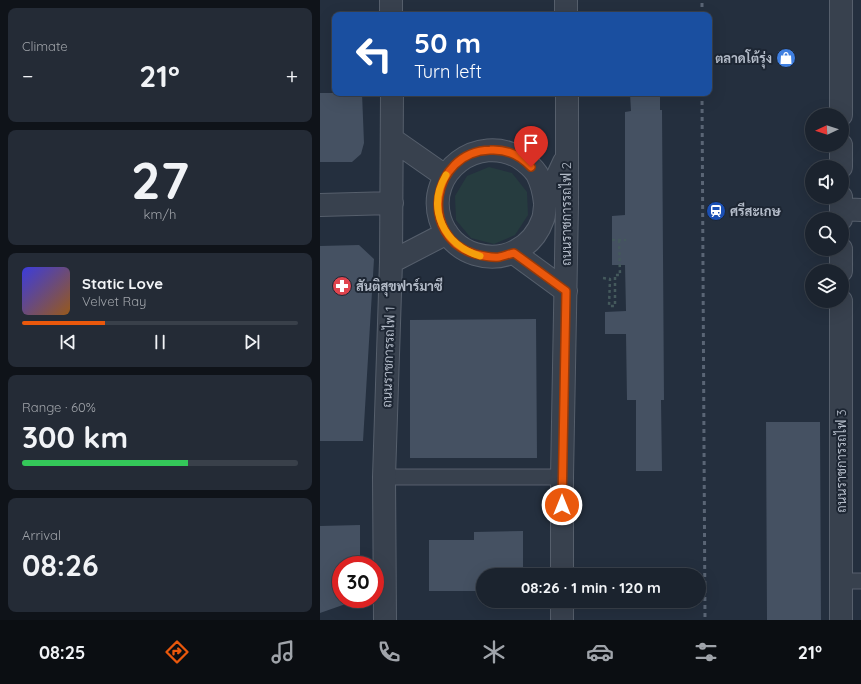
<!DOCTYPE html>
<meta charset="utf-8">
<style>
body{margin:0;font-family:Quicksand,Sarabun,sans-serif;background:#242b36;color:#f1f3f6;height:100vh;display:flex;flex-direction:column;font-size:15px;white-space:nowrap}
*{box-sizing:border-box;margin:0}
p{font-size:13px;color:#a0a4aa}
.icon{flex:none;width:22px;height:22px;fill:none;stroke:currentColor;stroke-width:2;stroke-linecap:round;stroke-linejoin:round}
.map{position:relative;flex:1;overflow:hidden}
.panel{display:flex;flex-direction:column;gap:8px;padding:8px;background:#0f1319;width:320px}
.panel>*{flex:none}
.banner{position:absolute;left:12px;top:12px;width:380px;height:84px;border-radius:8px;box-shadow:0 4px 16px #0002,0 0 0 1px #39404a;background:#1a4fa0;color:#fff;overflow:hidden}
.needle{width:26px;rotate:266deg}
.tools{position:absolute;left:485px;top:108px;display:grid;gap:8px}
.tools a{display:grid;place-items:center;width:44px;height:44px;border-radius:50%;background:#1b232e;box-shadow:0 4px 16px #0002,0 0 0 1px #39404a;font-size:20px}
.speed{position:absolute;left:12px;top:556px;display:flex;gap:8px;font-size:20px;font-weight:700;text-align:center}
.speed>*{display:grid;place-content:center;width:52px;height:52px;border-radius:50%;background:#1b232e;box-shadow:0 4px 16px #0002,0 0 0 1px #39404a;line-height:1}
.speed .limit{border:6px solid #d22;background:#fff;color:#111}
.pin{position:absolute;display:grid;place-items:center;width:34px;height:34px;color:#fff;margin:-41px -17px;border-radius:50% 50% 50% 0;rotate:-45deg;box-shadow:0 0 4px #0007}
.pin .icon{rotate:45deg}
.me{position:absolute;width:44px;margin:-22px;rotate:0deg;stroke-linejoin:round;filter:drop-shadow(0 0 3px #0008)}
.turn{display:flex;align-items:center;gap:14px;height:84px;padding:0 16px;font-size:18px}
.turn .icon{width:52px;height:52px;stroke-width:2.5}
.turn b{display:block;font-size:28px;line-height:34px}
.big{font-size:30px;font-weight:700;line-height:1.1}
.panel .card{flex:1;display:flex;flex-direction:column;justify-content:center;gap:6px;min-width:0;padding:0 14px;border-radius:8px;background:#242b36}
.panel .dial{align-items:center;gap:0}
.dial b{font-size:52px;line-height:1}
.song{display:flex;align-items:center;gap:12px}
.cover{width:48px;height:48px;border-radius:6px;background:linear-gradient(135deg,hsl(240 70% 55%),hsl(30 70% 35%))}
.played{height:4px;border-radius:2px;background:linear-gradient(90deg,#ea580c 30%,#39404a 30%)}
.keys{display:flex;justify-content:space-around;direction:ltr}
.heat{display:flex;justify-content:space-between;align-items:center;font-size:22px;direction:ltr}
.charge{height:6px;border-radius:3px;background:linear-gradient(90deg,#34c759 60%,#39404a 0)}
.trip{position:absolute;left:156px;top:568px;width:230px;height:40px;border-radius:20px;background:#1b232e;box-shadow:0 4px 16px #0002,0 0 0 1px #39404a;font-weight:700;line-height:40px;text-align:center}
.tabs{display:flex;height:64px;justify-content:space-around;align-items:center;background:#0b0e12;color:#a0a4aa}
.tabs .icon{width:28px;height:28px}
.tabs .current{color:#ea580c}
.tabs b{font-size:18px;color:#f1f3f6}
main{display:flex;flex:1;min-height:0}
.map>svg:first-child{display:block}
</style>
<main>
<section class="panel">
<div class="card"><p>Climate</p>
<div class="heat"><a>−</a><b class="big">21°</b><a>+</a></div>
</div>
<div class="card dial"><b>27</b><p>km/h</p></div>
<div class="card">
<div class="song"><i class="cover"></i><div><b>Static Love</b><p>Velvet Ray</p></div></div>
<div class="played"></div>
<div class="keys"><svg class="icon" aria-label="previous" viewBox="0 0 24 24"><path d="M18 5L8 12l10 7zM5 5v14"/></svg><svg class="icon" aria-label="pause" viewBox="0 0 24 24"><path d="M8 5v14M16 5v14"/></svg><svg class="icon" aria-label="next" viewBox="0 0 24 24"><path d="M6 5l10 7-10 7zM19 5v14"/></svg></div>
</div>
<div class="card"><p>Range · 60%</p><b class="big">300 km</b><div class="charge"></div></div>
<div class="card"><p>Arrival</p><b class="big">08:26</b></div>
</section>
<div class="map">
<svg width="541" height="620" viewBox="0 0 541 620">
<rect width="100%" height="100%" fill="#242f3e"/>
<path fill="#263c3f" d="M 169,167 L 192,173 L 207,192 L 208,215 L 195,235 L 174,244 L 151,238 L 136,220 L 135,196 L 147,176 Z"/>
<path fill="#455162" d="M 0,93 L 42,93 L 44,143 L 41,154 L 32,162 L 0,162 Z
M 310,93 L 340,93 L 340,110 L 342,110 L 344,400 L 341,400 L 342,471 L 316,471 L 316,400 L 307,400 L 306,334 L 285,334 L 285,312 L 306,311 L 305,265 L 292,265 L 292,216 L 305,215 L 305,112 L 311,111 Z
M 39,245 L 54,259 L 43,441 L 0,441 L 0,246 Z
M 216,319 L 217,458 L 90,458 L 90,320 Z
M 446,422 L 500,422 L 501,620 L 447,620 Z
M 40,525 L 40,565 L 21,565 L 21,599 L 40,599 L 0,613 L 0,526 Z
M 203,531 L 203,575 L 163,575 L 163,591 L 109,591 L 109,540 L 154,540 L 154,532 Z"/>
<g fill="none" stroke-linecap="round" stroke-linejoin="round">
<defs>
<path id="service" d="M 64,477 L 242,477
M 521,581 L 541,581"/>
<path id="minor" d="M 71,0 L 71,15
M 246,0 L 246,15
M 521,0 L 521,115
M 72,139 L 125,176
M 521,145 L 521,167
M 521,197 L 521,219
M 225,203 C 224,193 222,184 217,174 C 213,168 206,162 200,158 C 158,133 106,172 120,219 C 125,236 139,249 155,254 C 184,263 213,248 223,219 C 225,213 224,207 226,201 C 232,188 238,175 244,162
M 0,205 L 72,203
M 521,209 L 541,210
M 521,249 L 521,271
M 194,253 L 246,291
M 71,262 L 127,233
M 521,301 L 521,620
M 242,575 L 242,477 L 247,204 L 247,93
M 242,601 L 242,620
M 65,620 L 64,477 L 71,262 L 72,93"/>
</defs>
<use href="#service" stroke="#565f6c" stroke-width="17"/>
<use href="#minor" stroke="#565f6c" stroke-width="24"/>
<path stroke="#44595c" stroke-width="2.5" stroke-dasharray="3 3" stroke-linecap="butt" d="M 292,240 L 306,240
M 283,278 L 290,279 L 289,306 L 295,306 L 295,275 L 300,275 L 299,240"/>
<use href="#service" stroke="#38414e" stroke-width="15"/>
<use href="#minor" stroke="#38414e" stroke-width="22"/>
<path stroke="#5a6575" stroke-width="3" stroke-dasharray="4 4" stroke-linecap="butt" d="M 382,15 L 382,0
M 382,93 L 385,620"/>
</g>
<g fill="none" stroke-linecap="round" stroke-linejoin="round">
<defs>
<path id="route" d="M 211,167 C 200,155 186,149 170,150 C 111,152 98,237 155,254 C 163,256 171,258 179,257 C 184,256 189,254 194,253 L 246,291 L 242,505"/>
</defs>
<use href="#route" stroke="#983908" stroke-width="10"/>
<use href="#route" stroke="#ea580c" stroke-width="7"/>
<path stroke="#f59e0b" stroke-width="7" d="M 126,175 C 106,209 124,245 160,256"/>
</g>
<defs>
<symbol id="shop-disc" viewBox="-11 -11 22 22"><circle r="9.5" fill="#3f7fe0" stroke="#1d2633"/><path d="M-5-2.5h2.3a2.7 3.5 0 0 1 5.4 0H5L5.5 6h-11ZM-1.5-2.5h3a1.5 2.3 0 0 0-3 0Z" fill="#fff"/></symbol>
<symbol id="station-disc" viewBox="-11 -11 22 22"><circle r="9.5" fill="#1a4fb4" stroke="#1d2633"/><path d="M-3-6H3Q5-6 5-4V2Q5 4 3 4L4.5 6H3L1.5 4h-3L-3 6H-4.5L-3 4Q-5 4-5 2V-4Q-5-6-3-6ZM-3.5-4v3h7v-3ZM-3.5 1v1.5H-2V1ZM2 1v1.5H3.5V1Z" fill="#fff"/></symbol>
<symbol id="pharmacy-disc" viewBox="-11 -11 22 22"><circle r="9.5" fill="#e0444e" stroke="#1d2633"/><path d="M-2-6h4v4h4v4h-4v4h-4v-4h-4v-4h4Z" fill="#fff"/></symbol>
</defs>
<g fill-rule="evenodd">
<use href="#shop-disc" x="455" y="47" width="22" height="22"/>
<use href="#station-disc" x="385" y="200" width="22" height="22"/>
<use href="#pharmacy-disc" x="11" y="275" width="22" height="22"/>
</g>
<g text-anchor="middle" stroke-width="4" stroke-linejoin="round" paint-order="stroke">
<g font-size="13" font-weight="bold" fill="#b4bcc9" stroke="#1d2633" text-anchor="start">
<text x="452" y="63" text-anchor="end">ตลาดโต้รุ่ง</text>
<text x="410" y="216">ศรีสะเกษ</text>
<text x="36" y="291">สันติสุขฟาร์มาซี</text>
</g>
<g font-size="13" fill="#b4bcc9" stroke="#1d2633">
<text transform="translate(246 214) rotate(-90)" y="5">ถนนราชการรถไฟ 2</text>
<text transform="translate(68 357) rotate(-88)" y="5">ถนนราชการรถไฟ 1</text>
<text transform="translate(521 461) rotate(-90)" y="5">ถนนราชการรถไฟ 3</text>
</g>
</g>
</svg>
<div class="tools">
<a><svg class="needle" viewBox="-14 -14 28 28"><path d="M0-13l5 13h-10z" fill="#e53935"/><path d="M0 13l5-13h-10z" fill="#a0a4aa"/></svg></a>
<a><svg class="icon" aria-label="sound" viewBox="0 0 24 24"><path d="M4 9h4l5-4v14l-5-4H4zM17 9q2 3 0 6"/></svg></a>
<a><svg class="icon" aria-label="search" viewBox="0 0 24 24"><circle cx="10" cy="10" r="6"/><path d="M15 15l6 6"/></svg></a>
<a><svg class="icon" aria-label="layers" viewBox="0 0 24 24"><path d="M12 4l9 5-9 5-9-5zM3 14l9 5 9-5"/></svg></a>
</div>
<div class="speed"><div class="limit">30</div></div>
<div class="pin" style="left:211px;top:167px;background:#d93025"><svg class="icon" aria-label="arrive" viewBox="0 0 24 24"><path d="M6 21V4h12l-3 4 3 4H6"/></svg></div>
<svg class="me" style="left:242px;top:505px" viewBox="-20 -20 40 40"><circle r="17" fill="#ea580c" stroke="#fff" stroke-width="3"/><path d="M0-11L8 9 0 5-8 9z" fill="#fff"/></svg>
<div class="trip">08:26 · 1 min · 120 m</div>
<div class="banner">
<div class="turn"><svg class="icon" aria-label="left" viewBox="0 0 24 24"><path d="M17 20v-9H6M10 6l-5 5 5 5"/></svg><div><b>50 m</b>Turn left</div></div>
</div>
</div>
</main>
<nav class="tabs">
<b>08:25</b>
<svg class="icon current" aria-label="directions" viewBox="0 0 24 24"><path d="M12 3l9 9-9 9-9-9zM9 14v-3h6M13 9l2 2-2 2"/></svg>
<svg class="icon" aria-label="music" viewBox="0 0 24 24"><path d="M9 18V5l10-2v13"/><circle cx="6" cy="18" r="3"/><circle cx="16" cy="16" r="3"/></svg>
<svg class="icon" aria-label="phone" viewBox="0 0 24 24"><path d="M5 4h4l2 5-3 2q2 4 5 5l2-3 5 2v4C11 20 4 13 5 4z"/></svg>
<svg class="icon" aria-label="climate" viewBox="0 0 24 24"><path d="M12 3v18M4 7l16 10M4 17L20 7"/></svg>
<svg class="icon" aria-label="car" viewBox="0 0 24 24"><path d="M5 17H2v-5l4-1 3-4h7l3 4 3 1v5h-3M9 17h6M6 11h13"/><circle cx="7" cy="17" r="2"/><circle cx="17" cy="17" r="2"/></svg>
<svg class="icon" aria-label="filters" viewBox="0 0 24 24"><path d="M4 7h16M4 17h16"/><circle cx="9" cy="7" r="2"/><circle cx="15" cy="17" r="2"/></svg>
<b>21°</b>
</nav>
